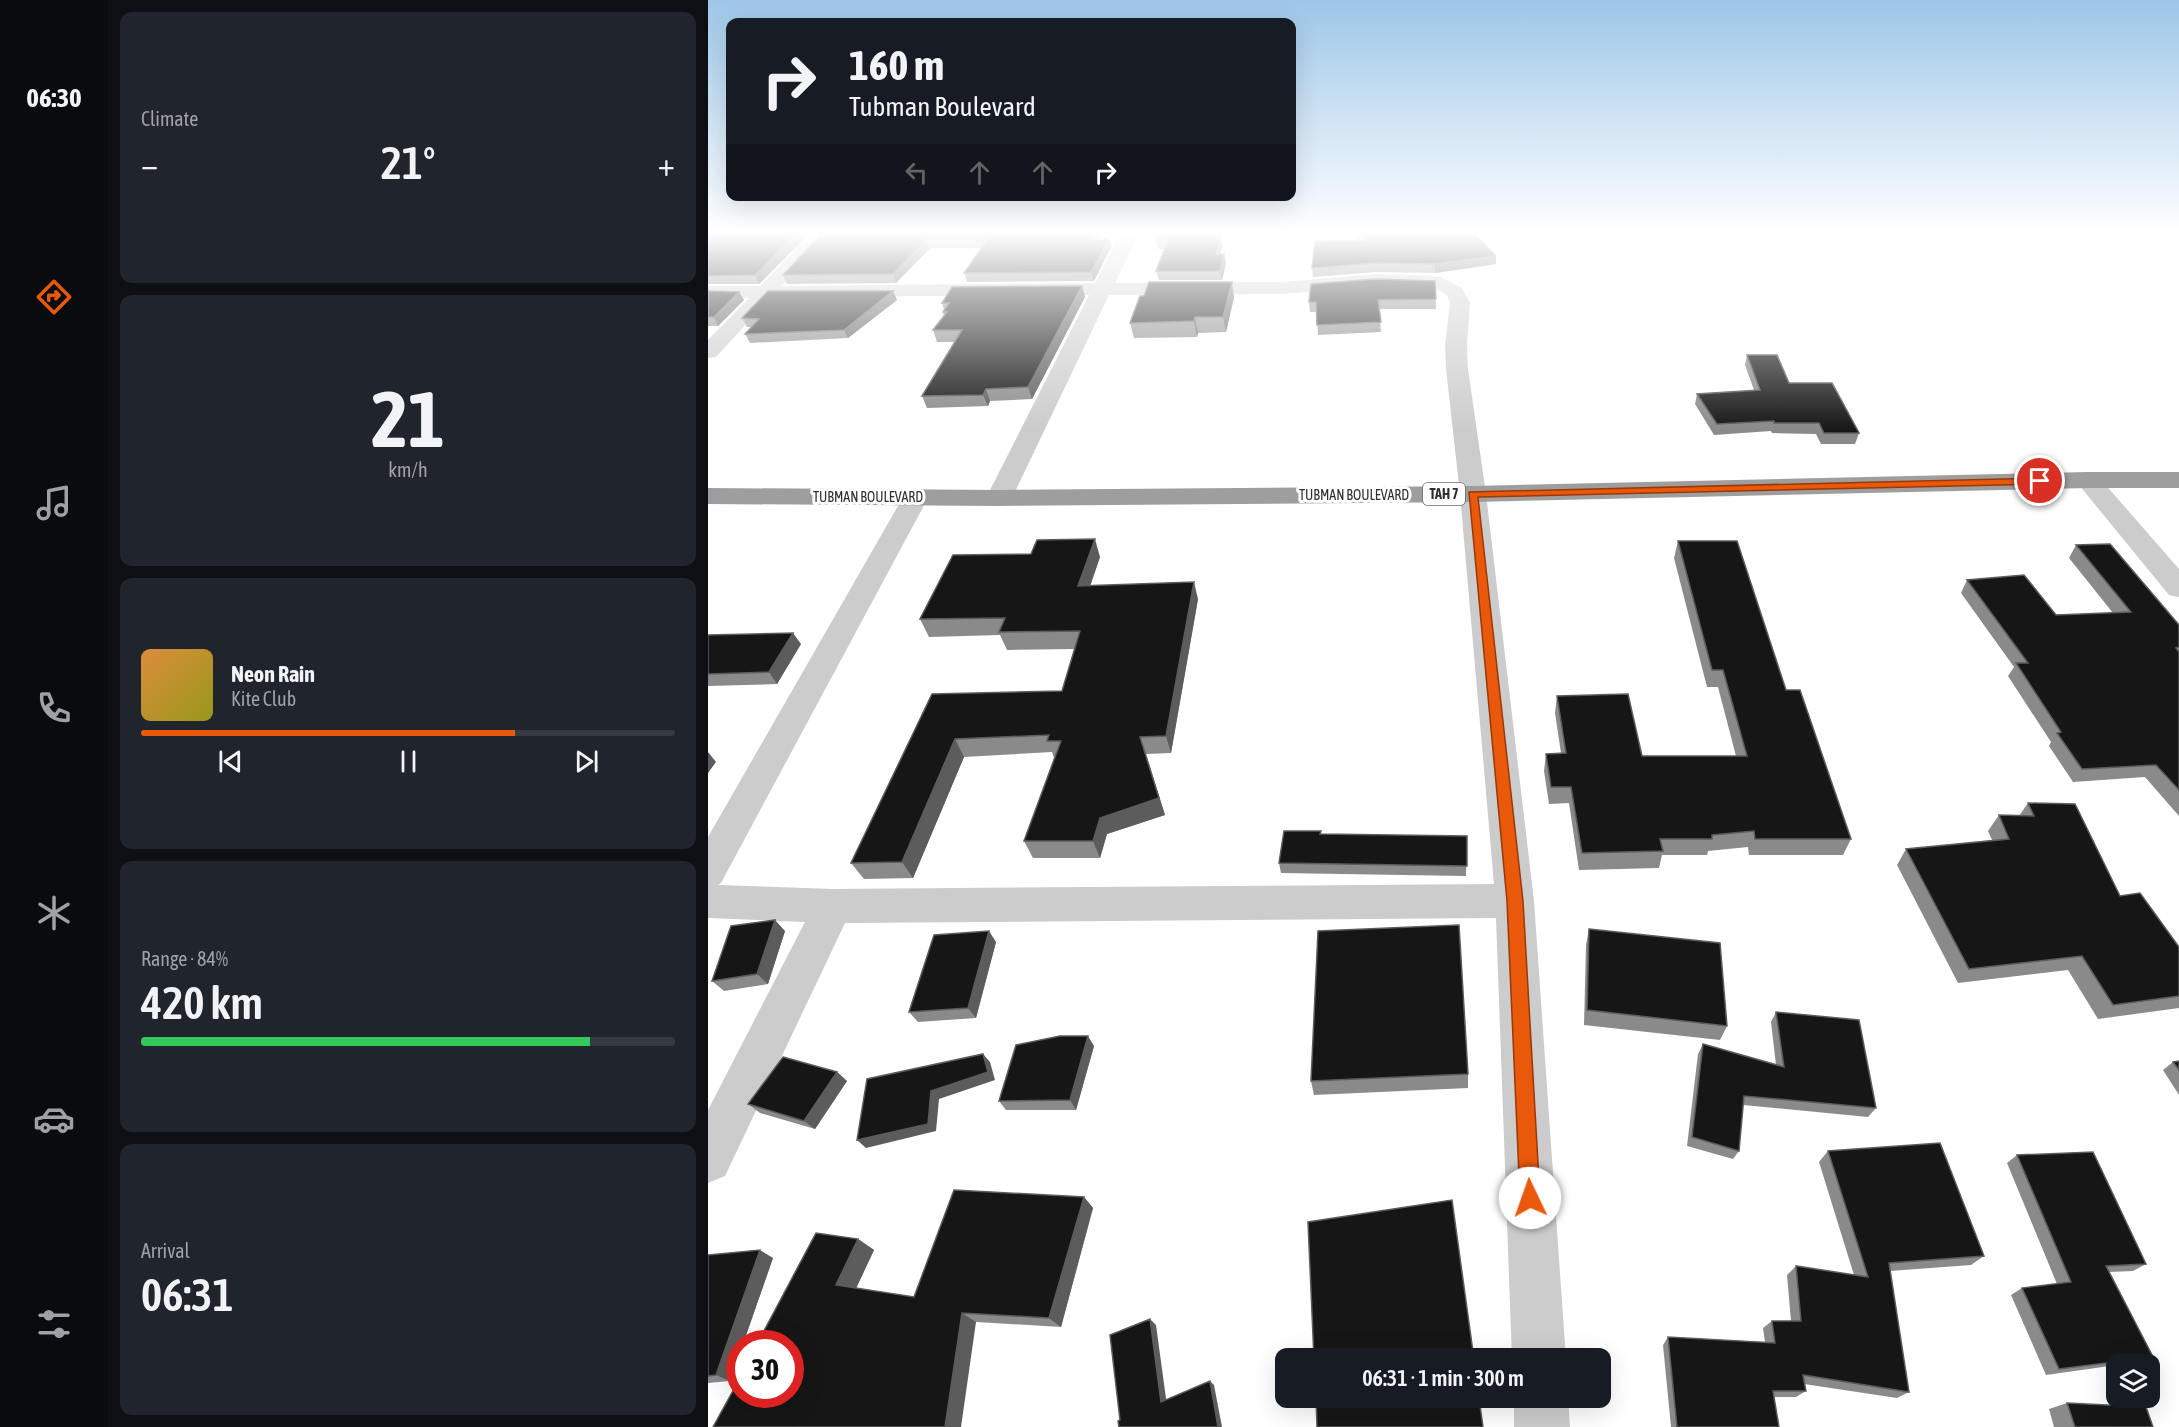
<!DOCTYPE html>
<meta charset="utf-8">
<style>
body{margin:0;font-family:"Asap Condensed",sans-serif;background:#20242c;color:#f1f3f6;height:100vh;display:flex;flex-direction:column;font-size:22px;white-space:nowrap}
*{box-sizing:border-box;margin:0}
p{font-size:20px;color:#9ea1a6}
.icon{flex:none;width:33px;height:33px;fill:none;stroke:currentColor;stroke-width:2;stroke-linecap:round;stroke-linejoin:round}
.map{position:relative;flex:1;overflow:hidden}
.details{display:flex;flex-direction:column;gap:12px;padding:12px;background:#0d0f14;width:600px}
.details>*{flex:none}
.top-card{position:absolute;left:18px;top:18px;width:570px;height:183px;border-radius:12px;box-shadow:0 6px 24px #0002;background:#171b24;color:#f1f3f6;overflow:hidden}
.buttons{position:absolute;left:1398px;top:1354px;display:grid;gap:12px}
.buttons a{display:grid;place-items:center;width:54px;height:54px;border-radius:12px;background:#171b24;box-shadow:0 6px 24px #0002;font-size:30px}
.speed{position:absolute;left:18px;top:1330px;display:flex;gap:12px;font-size:30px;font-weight:700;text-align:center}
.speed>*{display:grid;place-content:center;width:78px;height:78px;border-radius:50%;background:#171b24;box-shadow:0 6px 24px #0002;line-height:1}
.speed .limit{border:9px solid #d22;background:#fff;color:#111}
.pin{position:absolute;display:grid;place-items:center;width:51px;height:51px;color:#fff;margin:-26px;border:3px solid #fff;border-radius:50%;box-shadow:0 2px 6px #0007}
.me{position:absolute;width:66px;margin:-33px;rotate:357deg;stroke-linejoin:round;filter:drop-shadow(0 0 4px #0008)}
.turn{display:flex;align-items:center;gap:21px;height:126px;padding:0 24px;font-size:27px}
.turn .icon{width:78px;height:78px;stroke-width:2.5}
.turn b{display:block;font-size:42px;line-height:51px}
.lanes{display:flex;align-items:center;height:57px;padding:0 24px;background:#0003;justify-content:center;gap:30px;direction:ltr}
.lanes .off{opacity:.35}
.big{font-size:45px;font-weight:600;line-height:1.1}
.details .tile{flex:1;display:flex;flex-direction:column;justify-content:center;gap:9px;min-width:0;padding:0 21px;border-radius:12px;background:#20242c}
.details .dial{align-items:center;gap:0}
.dial b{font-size:78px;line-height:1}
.song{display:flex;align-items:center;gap:18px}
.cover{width:72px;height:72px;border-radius:9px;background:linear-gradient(135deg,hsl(30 70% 55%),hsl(60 70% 35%))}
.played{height:6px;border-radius:3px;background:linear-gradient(90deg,#ea580c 70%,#363941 70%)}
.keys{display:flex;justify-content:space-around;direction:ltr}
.heat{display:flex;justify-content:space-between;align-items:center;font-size:33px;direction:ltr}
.charge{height:9px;border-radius:4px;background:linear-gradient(90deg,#34c759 84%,#363941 0)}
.trip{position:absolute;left:567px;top:1348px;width:336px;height:60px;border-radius:12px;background:#171b24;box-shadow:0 6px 24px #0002;font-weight:600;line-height:60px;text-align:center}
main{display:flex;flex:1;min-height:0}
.menu{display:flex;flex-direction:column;width:108px;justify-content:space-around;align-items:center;background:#090b0e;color:#9ea1a6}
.menu .icon{width:42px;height:42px}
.menu .on{color:#ea580c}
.menu b{font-size:27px;color:#f1f3f6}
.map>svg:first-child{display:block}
</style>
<main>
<nav class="menu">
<b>06:30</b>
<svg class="icon on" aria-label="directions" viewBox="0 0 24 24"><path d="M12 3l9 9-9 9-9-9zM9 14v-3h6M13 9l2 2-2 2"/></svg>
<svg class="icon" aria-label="music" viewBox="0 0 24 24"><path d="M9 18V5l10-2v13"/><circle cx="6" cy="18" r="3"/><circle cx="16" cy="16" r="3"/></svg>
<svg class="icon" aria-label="phone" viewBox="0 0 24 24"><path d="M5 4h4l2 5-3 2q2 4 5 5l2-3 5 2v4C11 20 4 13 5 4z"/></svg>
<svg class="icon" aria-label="climate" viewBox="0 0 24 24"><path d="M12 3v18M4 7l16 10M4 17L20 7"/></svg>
<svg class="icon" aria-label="car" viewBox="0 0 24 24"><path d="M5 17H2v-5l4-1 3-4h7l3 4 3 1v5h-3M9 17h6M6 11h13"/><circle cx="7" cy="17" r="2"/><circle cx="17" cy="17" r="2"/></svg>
<svg class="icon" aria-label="filters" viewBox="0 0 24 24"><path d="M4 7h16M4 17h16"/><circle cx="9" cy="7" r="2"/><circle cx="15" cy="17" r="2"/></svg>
</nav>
<section class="details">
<div class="tile"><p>Climate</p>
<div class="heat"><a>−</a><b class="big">21°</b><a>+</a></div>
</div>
<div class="tile dial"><b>21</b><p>km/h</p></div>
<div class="tile">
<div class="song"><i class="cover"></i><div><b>Neon Rain</b><p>Kite Club</p></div></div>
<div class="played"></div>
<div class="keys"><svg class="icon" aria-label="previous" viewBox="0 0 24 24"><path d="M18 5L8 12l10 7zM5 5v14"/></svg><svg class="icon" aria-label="pause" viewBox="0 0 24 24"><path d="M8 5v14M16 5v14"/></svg><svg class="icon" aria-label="next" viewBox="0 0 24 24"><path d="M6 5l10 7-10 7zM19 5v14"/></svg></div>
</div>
<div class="tile"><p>Range · 84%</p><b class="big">420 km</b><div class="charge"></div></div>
<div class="tile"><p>Arrival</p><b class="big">06:31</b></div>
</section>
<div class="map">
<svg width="1471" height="1427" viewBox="0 0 1471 1427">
<rect width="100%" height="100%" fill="#fff"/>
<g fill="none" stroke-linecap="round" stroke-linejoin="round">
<path fill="#ccc" fill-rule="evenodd" d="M 414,231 L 432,231 L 407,283 L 574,282 L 668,274 L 731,276 L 754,288 L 762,303 L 759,345 L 760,369 L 778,494 L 826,901 L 858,1359 L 804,1359 L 788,918 L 137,923 L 17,1176 L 0,1183 L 0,1110 L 97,922 L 0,918 L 0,837 L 198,492 L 207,490 L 216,492 L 220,498 L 13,883 L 10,885 L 125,889 L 786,884 L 752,494 L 738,369 L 737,345 L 742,303 L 739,295 L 727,288 L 668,286 L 574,294 L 401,295 L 304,498 L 300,504 L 291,506 L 282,504 L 278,498 L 381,295 L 63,297 L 8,357 L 0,358 L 0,340 L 41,298 L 0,298 L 0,286 L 52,286 L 101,236 L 113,236 L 116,240 L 74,286 L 387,283 Z
M 1380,472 L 1389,475 L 1471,569 L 1471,597 L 1461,595 L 1371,485 L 1367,480 L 1371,475 Z
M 806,1398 L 860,1398 L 862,1427 L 806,1427 Z"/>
<path fill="#9e9e9e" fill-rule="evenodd" d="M 1380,472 L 1471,472 L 1471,488 L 1380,488 L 765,502 L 291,506 L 0,504 L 0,488 L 291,490 L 765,486 Z"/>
</g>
<path fill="#8a8a8a" d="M 5,231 L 397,231 L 393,239 L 403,247 L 386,281 L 259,282 L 256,273 L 273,248 L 222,248 L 188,283 L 79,284 L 75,275 L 113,234 L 101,234 L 51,284 L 0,284 L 0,236 Z
M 452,231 L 517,231 L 513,240 L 514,247 L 512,254 L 516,254 L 518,263 L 514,280 L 451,280 L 448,271 L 457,249 L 450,249 L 448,240 Z
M 640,231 L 764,231 L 788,264 L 727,273 L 668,272 L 605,277 L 604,268 L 650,240 Z
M 727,281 L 728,309 L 671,309 L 673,332 L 610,335 L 609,312 L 602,312 L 601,302 Z
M 374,286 L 377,297 L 324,399 L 282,401 L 280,406 L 219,408 L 214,396 L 247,342 L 229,342 L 225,330 L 236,316 L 235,312 L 236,310 L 234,303 Z
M 0,291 L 31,292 L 36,300 L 10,326 L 0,326 Z
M 526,297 L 518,332 L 490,333 L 489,337 L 426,338 L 422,323 Z
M 189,300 L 140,338 L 42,343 L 37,334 L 44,327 L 39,327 L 34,318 Z
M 1039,355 L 1081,383 L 1151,433 L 1147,444 L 1113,444 L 1108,434 L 1064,433 L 1063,431 L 1006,435 L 987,404 L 989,394 L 1046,390 L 1037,365 Z
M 970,541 L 1078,690 L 1143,839 L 1135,855 L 1041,855 L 1040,847 L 1000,851 L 999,855 L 954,855 L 951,868 L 871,870 L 861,803 L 841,804 L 836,771 L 838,754 L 853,753 L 847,713 L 849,696 L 934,756 L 1028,756 L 1010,687 L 999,687 L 966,558 Z
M 1368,545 L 1471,625 L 1471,816 L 1437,777 L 1365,782 L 1341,746 L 1343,742 L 1300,676 L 1306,667 L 1253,593 L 1259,580 L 1348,615 L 1405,613 L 1361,558 Z
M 392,557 L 382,586 L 490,599 L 463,753 L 438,754 L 457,815 L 399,834 L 392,858 L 325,858 L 316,841 L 346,758 L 344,752 L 256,757 L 205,878 L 156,879 L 143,863 L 224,694 L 354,691 L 367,649 L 299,650 L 292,635 L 221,637 L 212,619 Z
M 0,636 L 93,644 L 69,684 L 0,686 Z
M 1320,803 L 1412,896 L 1471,947 L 1471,1008 L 1390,1019 L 1360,970 L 1250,983 L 1189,865 L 1198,849 L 1284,840 L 1280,831 L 1291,815 L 1311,816 Z
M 613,834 L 759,836 L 758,876 L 573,873 L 571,863 Z
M 881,929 L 1019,1026 L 1012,1040 L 876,1025 L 878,945 Z
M 77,931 L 60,984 L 16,991 L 4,981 Z
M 288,942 L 268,1018 L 210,1022 L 201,1012 Z
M 1068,1012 L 1168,1108 L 1160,1117 L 1035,1105 L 1031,1151 L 1025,1159 L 979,1146 L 990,1054 L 995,1044 L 1068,1065 L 1063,1022 Z
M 386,1046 L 368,1110 L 298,1110 L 291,1101 Z
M 1471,1061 L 1471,1095 L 1455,1070 L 1465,1062 Z
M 129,1072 L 139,1081 L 107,1129 L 52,1113 L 40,1104 Z
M 760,1074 L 760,1088 L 606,1095 L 603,1081 Z
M 1120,1151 L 1276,1256 L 1263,1265 L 1182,1271 L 1201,1392 L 1189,1398 L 1096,1384 L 1098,1391 L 1088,1397 L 1066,1397 L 1071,1427 L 963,1427 L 955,1345 L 960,1337 L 1057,1342 L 1055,1328 L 1064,1321 L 1083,1321 L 1079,1275 L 1088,1266 L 1146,1275 L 1111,1162 Z
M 1309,1155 L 1438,1264 L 1425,1271 L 1401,1272 L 1445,1357 L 1430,1362 L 1338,1375 L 1303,1295 L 1314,1288 L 1349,1284 L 1299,1163 Z
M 376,1197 L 385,1208 L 353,1327 L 268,1322 L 5,1427 L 150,1239 L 166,1250 L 148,1288 L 206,1297 Z
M 0,1255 L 65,1258 L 35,1344 L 32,1344 L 32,1354 L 22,1381 L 0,1383 Z
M 1359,1403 L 1445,1427 L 1346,1427 L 1341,1409 Z"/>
<path fill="#5c5c5c" d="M 92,231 L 100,231 L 101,234 L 51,284 L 47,275 Z
M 390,231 L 397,231 L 388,248 L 386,239 Z
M 511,231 L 517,231 L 513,240 L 514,247 L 510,263 L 508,254 L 509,238 Z
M 401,239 L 403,247 L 386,281 L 383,272 Z
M 219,240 L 222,248 L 188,283 L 185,274 Z
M 516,254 L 518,263 L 514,280 L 512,271 Z
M 788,256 L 788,264 L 727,273 L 727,264 Z
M 524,282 L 526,297 L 518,332 L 515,317 Z
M 374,286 L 377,297 L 324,399 L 320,387 Z
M 185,291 L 189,300 L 140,338 L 136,330 Z
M 31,292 L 36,300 L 10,326 L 6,317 Z
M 487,317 L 490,333 L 489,337 L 486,321 Z
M 278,389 L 282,401 L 280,406 L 275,395 Z
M 387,539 L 392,557 L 376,604 L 370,586 Z
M 486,582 L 490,599 L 463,753 L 458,736 Z
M 85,633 L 93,644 L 69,684 L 61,672 Z
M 432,737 L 457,815 L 399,834 L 392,858 L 385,841 L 392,818 Z
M 247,739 L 256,757 L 205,878 L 194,862 Z
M 0,752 L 8,762 L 0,773 Z
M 67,920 L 77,931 L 60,984 L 49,974 Z
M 281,931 L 288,942 L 268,1018 L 260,1008 Z
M 380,1036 L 386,1046 L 368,1110 L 362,1100 Z
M 275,1054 L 282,1062 L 287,1080 L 231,1099 L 228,1131 L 158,1148 L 149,1140 Z
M 129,1072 L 139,1081 L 107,1129 L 96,1121 Z
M 376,1197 L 385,1208 L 353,1327 L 341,1318 Z
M 150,1239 L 166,1250 L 145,1295 L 128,1285 Z
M 52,1250 L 65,1258 L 35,1344 L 32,1344 L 32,1354 L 22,1381 L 8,1375 Z
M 254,1313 L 268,1322 L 253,1427 L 237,1427 Z
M 442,1319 L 448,1325 L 459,1406 L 453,1402 Z
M 502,1381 L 506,1385 L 514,1427 L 510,1427 Z"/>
<path fill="#161616" stroke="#5c5c5c" stroke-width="1.5" d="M 5,231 L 92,231 L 47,275 L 0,276 L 0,236 Z
M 114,231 L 390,231 L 386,239 L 401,239 L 383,272 L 256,273 L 279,240 L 219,240 L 185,274 L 75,275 L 115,232 Z
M 452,231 L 511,231 L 509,238 L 513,238 L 508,254 L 516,254 L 512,271 L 448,271 L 460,240 L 448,240 Z
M 649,231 L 764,231 L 788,256 L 727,264 L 667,263 L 604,268 L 607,241 L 659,240 Z
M 668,279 L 727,281 L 728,299 L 670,300 L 673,322 L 609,325 L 608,302 L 601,302 L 603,284 Z
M 441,282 L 524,282 L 515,317 L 487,317 L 486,321 L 422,323 L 432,296 L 436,296 Z
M 374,286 L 320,387 L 278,389 L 275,395 L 214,396 L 254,330 L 225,330 L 239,312 L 235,312 L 241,303 L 234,303 L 244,287 Z
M 0,291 L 31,292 L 6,317 L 0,317 Z
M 60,291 L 185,291 L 136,330 L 37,334 L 51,319 L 34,318 Z
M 1039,355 L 1069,355 L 1081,383 L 1124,383 L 1151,433 L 1116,433 L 1111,423 L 1066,423 L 1066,421 L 1009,424 L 989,394 L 1052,390 Z
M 387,539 L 370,586 L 486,582 L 458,736 L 432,737 L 451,798 L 392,818 L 385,841 L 316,841 L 353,741 L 339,741 L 341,735 L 247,739 L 194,862 L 143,863 L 224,694 L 354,691 L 372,631 L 291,632 L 297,618 L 212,619 L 245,555 L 323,554 L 329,540 Z
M 970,541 L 1029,541 L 1078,690 L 1092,690 L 1143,839 L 1047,839 L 1046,831 L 1004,835 L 1004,839 L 952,839 L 955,851 L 874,853 L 863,787 L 843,787 L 838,754 L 858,753 L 849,696 L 920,694 L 934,756 L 1039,756 L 1015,670 L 1004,670 Z
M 1402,544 L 1471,625 L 1471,647 L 1468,648 L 1471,652 L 1471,790 L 1448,765 L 1374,769 L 1349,733 L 1353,732 L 1308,663 L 1320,663 L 1259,580 L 1316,575 L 1348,615 L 1423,612 L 1368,545 Z
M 85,633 L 61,672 L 0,674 L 0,635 Z
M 1320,803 L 1367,804 L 1412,896 L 1432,893 L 1471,947 L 1471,996 L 1405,1005 L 1374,956 L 1261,969 L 1198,849 L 1301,839 L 1291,815 L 1326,816 Z
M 576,831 L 613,831 L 612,834 L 759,836 L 759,866 L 571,863 Z
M 67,920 L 49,974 L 4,981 L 23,926 Z
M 751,925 L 760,1074 L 603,1081 L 610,931 Z
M 881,929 L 1012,943 L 1019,1026 L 879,1010 Z
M 281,931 L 260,1008 L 201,1012 L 226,935 Z
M 1068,1012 L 1151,1020 L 1168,1108 L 1036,1096 L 1031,1151 L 984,1137 L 995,1044 L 1076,1067 Z
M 352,1036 L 380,1036 L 362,1100 L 291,1101 L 308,1045 Z
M 275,1054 L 280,1072 L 223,1091 L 220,1124 L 149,1140 L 159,1079 Z
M 75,1057 L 129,1072 L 96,1121 L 40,1104 Z
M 1471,1061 L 1471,1070 L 1465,1062 Z
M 1232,1143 L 1276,1256 L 1181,1263 L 1201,1392 L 1095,1375 L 1098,1391 L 1065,1391 L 1071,1427 L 969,1427 L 960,1337 L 1067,1343 L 1064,1321 L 1093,1321 L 1088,1266 L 1160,1277 L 1120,1151 Z
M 1385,1152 L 1438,1264 L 1398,1266 L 1445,1357 L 1351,1369 L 1314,1288 L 1363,1282 L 1309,1155 Z
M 246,1190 L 376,1197 L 341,1318 L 254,1313 L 237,1427 L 5,1427 L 32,1378 L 32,1395 L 82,1395 L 82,1344 L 49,1344 L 108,1233 L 150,1239 L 128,1285 L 206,1297 Z
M 744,1200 L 766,1359 L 606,1359 L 600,1222 Z
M 52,1250 L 8,1375 L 0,1376 L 0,1255 Z
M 442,1319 L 453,1402 L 502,1381 L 510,1427 L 411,1427 L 410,1421 L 412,1420 L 402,1335 Z
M 608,1398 L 771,1398 L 775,1427 L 609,1427 Z
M 1359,1403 L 1438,1407 L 1445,1427 L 1367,1427 Z"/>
<linearGradient id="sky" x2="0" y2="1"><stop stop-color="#9dc6e8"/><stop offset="0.54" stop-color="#fff"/><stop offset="1" stop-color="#fff" stop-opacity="0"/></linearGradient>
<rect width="1471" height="431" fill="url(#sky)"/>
<path fill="#ea580c" stroke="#983908" stroke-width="1.5" d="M 1332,478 L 1336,479 L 1336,484 L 770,497 L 815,901 L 832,1198 L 829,1206 L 822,1208 L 815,1206 L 812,1198 L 799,901 L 761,492 Z"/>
<g text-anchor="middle" stroke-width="6" stroke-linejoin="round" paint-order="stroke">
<rect fill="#fff" stroke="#6d6d6d" stroke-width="1.5" x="715" y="483" width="42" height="22" rx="4.5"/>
<g font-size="14" font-weight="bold" fill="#2f2f2f">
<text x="736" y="499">TAH 7</text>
</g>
<g font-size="14" fill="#2f2f2f" stroke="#fff">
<text x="646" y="500">TUBMAN BOULEVARD</text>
<text x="160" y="502">TUBMAN BOULEVARD</text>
</g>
</g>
</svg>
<div class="buttons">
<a><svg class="icon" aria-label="layers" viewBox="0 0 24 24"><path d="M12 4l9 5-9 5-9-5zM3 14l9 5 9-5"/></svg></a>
</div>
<div class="speed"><div class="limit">30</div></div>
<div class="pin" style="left:1332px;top:481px;background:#d93025"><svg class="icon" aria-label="arrive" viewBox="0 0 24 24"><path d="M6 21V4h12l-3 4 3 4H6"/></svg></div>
<svg class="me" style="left:822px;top:1198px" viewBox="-20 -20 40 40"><circle r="19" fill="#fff"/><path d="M0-13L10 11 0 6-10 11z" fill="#ea580c"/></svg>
<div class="trip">06:31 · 1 min · 300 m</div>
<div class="top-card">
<div class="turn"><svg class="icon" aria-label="right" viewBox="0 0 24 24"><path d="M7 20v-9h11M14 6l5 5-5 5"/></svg><div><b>160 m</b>Tubman Boulevard</div></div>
<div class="lanes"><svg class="icon off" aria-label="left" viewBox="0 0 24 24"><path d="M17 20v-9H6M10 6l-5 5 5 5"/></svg><svg class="icon off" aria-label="ahead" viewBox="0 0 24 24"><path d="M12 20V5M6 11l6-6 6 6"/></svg><svg class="icon off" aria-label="ahead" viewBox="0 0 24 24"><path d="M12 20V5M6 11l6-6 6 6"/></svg><svg class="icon" aria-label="right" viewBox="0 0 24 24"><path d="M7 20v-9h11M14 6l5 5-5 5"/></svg></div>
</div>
</div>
</main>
